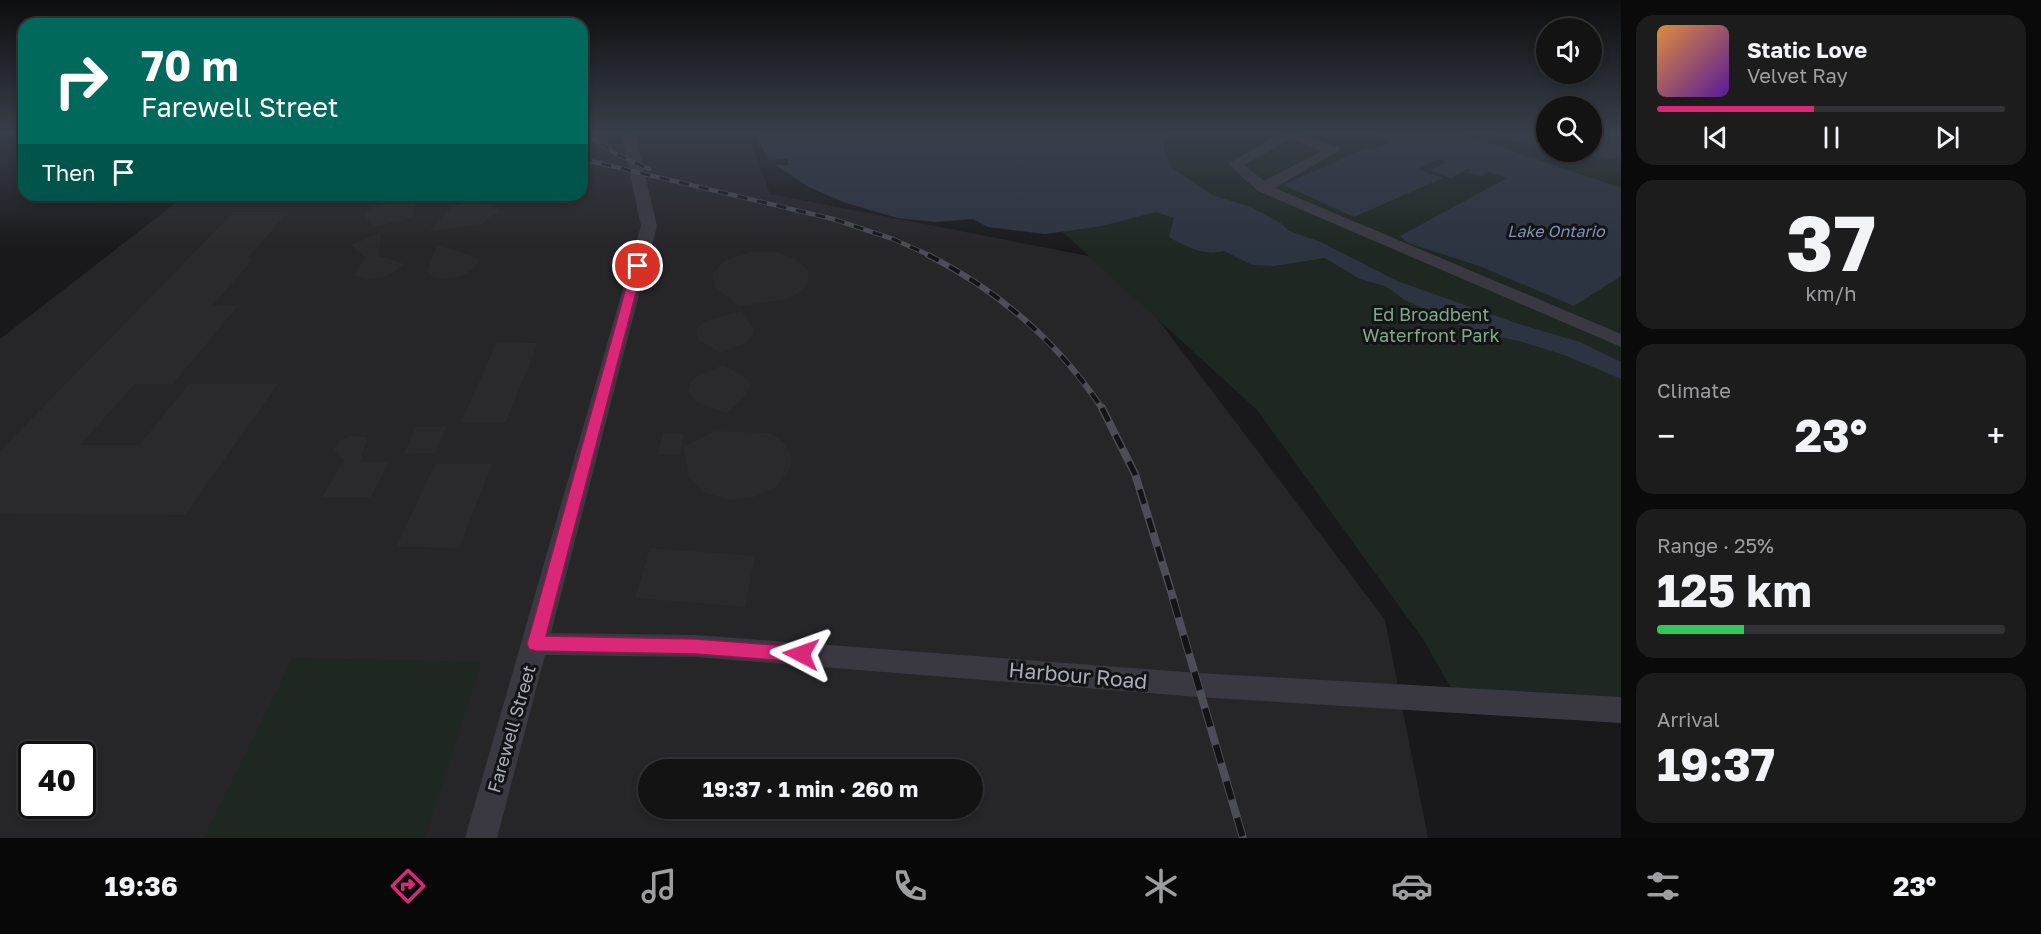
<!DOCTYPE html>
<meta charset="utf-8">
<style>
body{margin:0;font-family:"Golos Text",sans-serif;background:#1c1c1d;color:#f1f3f6;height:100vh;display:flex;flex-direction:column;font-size:22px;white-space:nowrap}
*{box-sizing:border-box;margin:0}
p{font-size:20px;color:#9d9ea0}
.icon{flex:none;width:33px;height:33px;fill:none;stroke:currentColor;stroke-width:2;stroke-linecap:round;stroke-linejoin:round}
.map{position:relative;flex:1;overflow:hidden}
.panel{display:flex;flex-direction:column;gap:15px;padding:15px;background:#0a0a0b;width:420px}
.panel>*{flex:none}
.top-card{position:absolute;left:18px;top:18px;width:570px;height:183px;border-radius:18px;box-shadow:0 3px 9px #0003,0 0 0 2px #323234;background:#00695c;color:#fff;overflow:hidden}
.buttons{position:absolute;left:1536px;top:18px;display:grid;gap:12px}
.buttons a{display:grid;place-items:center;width:66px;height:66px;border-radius:50%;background:#131314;box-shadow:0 3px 9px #0003,0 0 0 2px #323234;font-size:30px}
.speed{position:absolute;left:18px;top:741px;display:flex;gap:12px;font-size:30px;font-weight:700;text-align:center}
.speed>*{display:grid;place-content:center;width:78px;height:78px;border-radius:50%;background:#131314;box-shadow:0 3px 9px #0003,0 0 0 2px #323234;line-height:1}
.speed .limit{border:3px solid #111;border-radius:9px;background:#fff;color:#111}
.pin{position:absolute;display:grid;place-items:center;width:51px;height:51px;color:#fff;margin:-26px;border:3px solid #fff;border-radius:50%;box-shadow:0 2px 6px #0007}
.me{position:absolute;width:66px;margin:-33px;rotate:274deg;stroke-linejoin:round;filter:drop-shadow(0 0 4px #0008)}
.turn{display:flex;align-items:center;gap:21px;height:126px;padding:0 24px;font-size:27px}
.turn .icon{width:78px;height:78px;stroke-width:2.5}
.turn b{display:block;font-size:42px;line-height:51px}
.then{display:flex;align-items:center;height:57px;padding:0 24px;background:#0003;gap:12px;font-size:22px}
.big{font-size:45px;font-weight:700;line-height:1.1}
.panel .widget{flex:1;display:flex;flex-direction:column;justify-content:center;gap:9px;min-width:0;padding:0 21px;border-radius:18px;background:#1c1c1d}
.panel .dial{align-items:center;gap:0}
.dial b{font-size:78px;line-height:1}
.song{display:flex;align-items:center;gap:18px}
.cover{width:72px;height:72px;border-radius:9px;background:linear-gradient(135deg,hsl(30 70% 55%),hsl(270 70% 35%))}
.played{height:6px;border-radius:3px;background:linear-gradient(90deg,#db2777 45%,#323234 45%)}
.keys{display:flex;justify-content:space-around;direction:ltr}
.heat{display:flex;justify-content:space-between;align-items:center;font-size:33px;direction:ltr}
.charge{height:9px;border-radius:4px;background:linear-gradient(90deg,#34c759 25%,#323234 0)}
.trip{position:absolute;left:638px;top:759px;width:345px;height:60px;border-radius:30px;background:#131314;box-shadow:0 3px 9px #0003,0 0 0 2px #323234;font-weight:700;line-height:60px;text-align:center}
.dock{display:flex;height:96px;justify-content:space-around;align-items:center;background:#080808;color:#9d9ea0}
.dock .icon{width:42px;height:42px}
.dock .active{color:#db2777}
.dock b{font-size:27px;color:#f1f3f6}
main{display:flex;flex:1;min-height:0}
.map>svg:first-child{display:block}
</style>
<main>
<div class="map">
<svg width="1621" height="838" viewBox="0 0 1621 838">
<rect width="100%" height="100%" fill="#19191b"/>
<path fill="#262528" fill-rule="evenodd" d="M 582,132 L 747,132 L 770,194 L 1114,261 L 1385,620 L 1428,838 L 0,838 L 0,339 L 186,195 L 582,195 ZM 32,754 L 82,754 L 82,806 L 32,806 ZM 648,770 L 972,770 L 972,808 L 648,808 Z"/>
<path fill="#1e2721" d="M 1134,132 L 1546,132 L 1546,152 L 1592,152 L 1592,132 L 1621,132 L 1621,700 L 1452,690 L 1423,639 L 1257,410 L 1044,215 Z
M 293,658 L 481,662 L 425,838 L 204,838 Z"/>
<path fill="#2d3441" d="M 755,132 L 1178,132 L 1168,136 L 1163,144 L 1171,167 L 1212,195 L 1251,207 L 1282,224 L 1289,231 L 1321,242 L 1397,281 L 1519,324 L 1580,342 L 1621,362 L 1621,379 L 1564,355 L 1519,341 L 1480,333 L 1452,322 L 1405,300 L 1385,286 L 1360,279 L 1325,258 L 1274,266 L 1252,265 L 1224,251 C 1203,256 1187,247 1169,237 L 1174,218 L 1156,212 L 1102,226 L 1045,234 L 988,227 L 973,219 L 935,222 L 897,218 L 843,202 L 809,187 L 775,165 L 788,165 L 788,159 L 768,160 Z
M 1366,132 L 1465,135 L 1621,188 L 1621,276 L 1574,306 L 1482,267 L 1408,243 L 1400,236 L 1507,178 L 1489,172 L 1481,176 L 1468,172 L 1471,170 L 1467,169 L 1451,178 L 1430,170 L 1446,162 L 1439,159 L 1418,169 L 1443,178 L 1354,217 L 1283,185 L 1366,148 L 1370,150 L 1391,142 Z
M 1488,132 L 1546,132 L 1546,151 L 1544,151 Z
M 1592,132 L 1621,132 L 1621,160 L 1549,152 L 1592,152 Z"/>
<path fill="#2a292c" d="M 395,200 L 416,202 L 412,218 L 374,227 L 364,217 L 373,207 Z
M 481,202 L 500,210 L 481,224 L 429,232 L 451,208 L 463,203 Z
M 231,215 L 285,215 L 247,259 L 253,259 L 212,306 L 238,306 L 173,384 L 135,384 L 80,445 L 139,445 L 189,384 L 278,384 L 185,515 L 0,514 L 0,451 Z
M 381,232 L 379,256 L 405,264 L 391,274 L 381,278 L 367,279 L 354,275 L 365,258 L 351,245 Z
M 437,245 L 470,255 L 480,260 L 472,270 L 462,276 L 445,279 L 434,277 L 427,271 Z
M 751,252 L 776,252 L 796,259 L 808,270 L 808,284 L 800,292 L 788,299 L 739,306 L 715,287 L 713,274 L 724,261 Z
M 742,311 L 754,330 L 751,338 L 745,343 L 721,353 L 698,340 L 697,329 L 705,321 Z
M 497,342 L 538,343 L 506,422 L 461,422 Z
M 723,365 L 742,375 L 748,380 L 750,387 L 744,398 L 726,413 L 696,402 L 688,390 L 691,382 L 697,376 Z
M 416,427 L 446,427 L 435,453 L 404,454 Z
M 715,431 L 771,433 L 783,442 L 789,451 L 791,463 L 788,473 L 775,488 L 754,497 L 729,500 L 703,492 L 688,476 L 684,446 Z
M 663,433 L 684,434 L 680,454 L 658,454 Z
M 350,436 L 368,437 L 360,462 L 389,462 L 371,497 L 322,497 L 344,460 L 333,449 L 340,440 Z
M 435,464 L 492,464 L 459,548 L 396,547 Z
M 650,548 L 755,556 L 745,607 L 635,598 Z"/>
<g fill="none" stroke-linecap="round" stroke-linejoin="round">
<path fill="#3a3941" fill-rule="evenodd" d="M 621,132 L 635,132 L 657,226 L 551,633 L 696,635 L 1198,673 L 1621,697 L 1621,723 L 1198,697 L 696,657 L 545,655 L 497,838 L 465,838 L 641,226 Z
M 1282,132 L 1297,132 L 1338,147 L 1340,150 L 1275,188 L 1621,334 L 1621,347 L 1258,191 L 1228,164 ZM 1290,139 L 1322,151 L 1264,181 L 1244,165 Z"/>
<defs>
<path id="rail-far3" d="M 584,132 L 618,155 L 649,169
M 582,159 L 833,219 L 893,239 L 931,256"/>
<path id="rail-far2" d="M 928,255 C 999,291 1059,343 1103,410"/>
<path id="rail-far1" d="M 1102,408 L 1135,474 L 1174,601"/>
<path id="rail" d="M 1173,599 L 1243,838"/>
</defs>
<use href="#rail-far3" stroke="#4c4d56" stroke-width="4.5"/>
<use href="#rail-far2" stroke="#4c4d56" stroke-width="6"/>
<use href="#rail-far1" stroke="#4c4d56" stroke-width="8"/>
<use href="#rail" stroke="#4c4d56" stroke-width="8"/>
<use href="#rail-far3" stroke="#141416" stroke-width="3" stroke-dasharray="10" stroke-linecap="butt"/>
<use href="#rail-far2" stroke="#141416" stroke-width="4" stroke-dasharray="12" stroke-linecap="butt"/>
<use href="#rail-far1" stroke="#141416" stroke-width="5" stroke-dasharray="15" stroke-linecap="butt"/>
<use href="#rail" stroke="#141416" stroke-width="6" stroke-dasharray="19" stroke-linecap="butt"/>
</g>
<linearGradient id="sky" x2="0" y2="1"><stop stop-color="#0e0e0f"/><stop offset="0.53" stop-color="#383e4a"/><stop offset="1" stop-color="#383e4a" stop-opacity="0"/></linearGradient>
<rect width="1621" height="250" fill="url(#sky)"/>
<path fill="#db2777" stroke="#8e194d" stroke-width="1.5" d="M 638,262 L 643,266 L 546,636 L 696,639 L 801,647 L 808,649 L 810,654 L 808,660 L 801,662 L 696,654 L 536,651 L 529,649 L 527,644 L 632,266 Z"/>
<g text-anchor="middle" stroke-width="6" stroke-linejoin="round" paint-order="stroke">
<g font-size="16" font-style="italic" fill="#7f92b9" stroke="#141416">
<text x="1556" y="237">Lake Ontario</text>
</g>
<g font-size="18" fill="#80a88b" stroke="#141416">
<text x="1431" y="321">Ed Broadbent<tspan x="1431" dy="21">Waterfront Park</tspan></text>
</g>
<g font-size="18" fill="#aaacbc" stroke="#141416">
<text transform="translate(512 729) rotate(-74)" y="6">Farewell Street</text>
</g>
<g font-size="21" fill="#aaacbc" stroke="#141416">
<text transform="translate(1078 676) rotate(5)" y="7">Harbour Road</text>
</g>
</g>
</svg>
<div class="buttons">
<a><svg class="icon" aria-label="sound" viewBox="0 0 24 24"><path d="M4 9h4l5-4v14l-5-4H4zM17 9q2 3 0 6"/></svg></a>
<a><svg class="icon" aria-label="search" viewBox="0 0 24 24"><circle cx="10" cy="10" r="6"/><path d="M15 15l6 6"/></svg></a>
</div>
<div class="speed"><div class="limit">40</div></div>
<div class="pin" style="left:638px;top:266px;background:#d93025"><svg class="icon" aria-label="arrive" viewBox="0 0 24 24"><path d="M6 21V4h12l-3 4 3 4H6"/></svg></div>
<svg class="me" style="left:801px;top:654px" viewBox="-20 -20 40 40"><path d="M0-17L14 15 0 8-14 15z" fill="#db2777" stroke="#fff" stroke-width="4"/></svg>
<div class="trip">19:37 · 1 min · 260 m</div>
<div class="top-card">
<div class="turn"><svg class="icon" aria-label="right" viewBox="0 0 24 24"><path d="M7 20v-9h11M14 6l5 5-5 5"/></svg><div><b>70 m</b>Farewell Street</div></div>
<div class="then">Then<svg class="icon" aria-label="arrive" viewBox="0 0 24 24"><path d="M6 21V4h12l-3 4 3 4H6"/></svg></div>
</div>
</div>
<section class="panel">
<div class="widget">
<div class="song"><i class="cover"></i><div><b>Static Love</b><p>Velvet Ray</p></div></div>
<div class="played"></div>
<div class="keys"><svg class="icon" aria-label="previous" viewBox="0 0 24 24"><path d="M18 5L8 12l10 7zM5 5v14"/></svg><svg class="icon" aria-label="pause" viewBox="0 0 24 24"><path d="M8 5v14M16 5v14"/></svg><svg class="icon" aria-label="next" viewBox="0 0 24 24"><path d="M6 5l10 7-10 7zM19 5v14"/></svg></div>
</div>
<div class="widget dial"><b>37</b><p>km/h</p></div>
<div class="widget"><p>Climate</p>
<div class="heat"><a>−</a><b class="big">23°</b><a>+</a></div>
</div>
<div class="widget"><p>Range · 25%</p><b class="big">125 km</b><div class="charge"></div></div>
<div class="widget"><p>Arrival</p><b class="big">19:37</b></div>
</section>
</main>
<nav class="dock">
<b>19:36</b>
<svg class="icon active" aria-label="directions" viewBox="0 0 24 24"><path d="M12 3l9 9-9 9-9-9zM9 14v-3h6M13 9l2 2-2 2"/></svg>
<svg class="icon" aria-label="music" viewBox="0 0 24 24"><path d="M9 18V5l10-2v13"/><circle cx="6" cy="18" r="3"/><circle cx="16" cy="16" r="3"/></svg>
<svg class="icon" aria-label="phone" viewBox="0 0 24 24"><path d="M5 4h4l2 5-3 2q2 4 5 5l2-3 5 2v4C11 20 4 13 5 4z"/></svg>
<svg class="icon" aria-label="climate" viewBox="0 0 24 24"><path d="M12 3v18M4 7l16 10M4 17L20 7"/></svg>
<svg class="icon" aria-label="car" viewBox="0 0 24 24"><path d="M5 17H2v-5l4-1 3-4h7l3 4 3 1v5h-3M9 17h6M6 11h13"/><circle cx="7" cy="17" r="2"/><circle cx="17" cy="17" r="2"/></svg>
<svg class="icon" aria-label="filters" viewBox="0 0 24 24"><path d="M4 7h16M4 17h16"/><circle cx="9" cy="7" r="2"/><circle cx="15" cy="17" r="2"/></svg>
<b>23°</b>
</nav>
